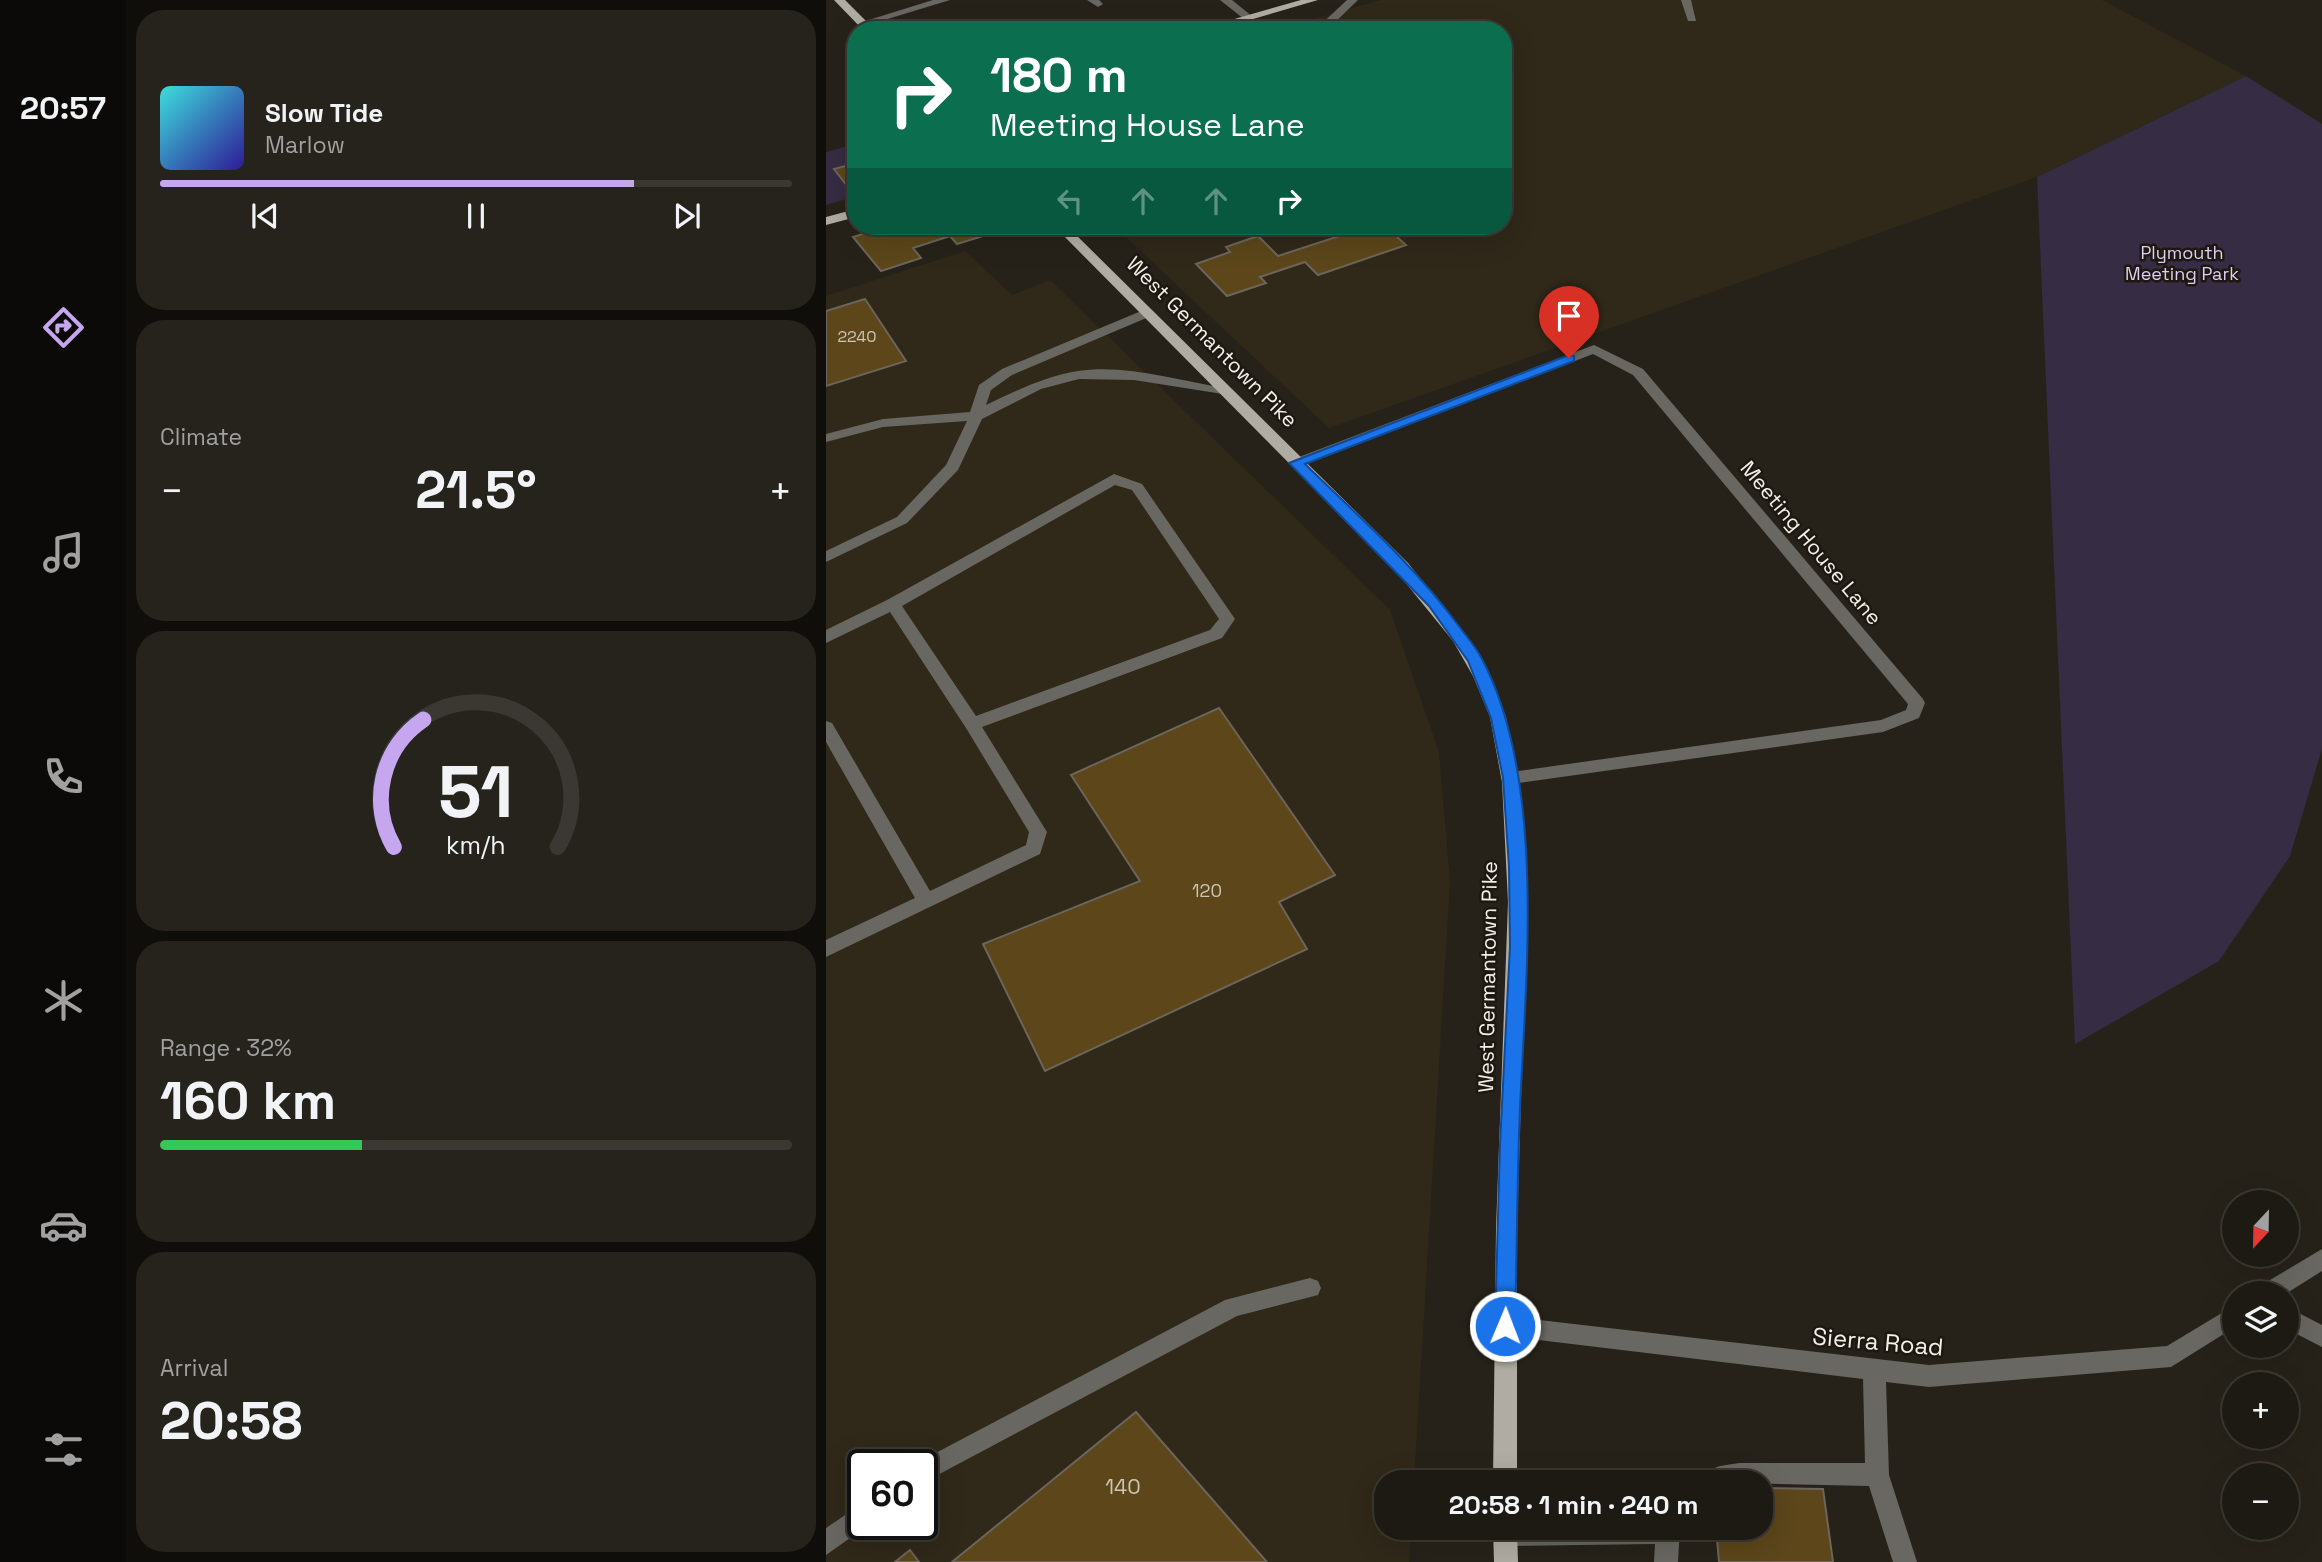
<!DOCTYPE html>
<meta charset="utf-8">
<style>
body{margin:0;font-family:"Space Grotesk",sans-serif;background:#25231c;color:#f1f3f6;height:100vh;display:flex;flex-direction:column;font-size:26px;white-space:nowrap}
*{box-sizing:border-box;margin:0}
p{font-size:23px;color:#a0a1a0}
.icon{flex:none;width:38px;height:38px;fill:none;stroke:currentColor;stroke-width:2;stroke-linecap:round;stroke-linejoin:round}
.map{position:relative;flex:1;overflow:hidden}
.panel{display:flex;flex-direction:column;gap:10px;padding:10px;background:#100e0a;width:700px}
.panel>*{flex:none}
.guide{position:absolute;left:21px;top:21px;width:665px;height:214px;border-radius:28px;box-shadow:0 7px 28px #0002,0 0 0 2px #3b3833;background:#0b6e4f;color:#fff;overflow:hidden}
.needle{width:46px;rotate:202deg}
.buttons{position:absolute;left:1396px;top:1190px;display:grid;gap:14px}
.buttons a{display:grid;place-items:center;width:77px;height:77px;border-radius:50%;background:#1d1a13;box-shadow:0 7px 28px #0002,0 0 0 2px #3b3833;font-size:35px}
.speed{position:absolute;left:21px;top:1449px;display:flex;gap:14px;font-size:35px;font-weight:700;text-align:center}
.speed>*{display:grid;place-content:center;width:91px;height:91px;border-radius:50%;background:#1d1a13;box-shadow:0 7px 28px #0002,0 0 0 2px #3b3833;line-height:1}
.speed .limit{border:4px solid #111;border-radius:10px;background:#fff;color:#111}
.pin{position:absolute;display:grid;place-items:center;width:60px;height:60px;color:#fff;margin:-72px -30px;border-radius:50% 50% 50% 0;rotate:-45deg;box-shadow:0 0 7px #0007}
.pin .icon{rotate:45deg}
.me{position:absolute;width:77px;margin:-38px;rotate:1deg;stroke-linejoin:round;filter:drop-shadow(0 0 5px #0008)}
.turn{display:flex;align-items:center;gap:24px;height:147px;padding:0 28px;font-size:32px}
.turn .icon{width:91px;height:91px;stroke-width:2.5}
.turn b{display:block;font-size:49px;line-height:60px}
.lanes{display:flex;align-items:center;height:66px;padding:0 28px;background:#0003;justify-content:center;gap:35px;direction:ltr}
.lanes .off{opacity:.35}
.big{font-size:52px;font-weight:600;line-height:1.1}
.panel .widget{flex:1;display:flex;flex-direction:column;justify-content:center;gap:10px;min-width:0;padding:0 24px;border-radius:28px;background:#25231c}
.panel .dial{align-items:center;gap:0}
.dial svg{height:182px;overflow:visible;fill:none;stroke:#3b3833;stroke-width:7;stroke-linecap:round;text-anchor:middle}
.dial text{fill:#f1f3f6;stroke:none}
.song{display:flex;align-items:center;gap:21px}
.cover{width:84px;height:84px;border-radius:10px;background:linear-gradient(135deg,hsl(180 70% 55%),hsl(250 70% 35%))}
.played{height:7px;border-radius:4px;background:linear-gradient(90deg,#c7a6f0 75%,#3b3833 75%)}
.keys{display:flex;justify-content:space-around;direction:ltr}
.heat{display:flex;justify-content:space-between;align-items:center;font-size:38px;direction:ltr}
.charge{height:10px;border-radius:5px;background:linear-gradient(90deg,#34c759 32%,#3b3833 0)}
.trip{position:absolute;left:548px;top:1470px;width:399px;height:70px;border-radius:28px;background:#1d1a13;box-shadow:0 7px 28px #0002,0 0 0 2px #3b3833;font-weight:600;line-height:70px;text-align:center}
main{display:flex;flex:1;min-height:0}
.dock{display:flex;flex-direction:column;width:126px;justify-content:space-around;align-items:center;background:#0c0a08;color:#a0a1a0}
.dock .icon{width:49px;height:49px}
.dock .on{color:#c7a6f0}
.dock b{font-size:32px;color:#f1f3f6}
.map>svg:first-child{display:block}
</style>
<main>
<nav class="dock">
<b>20:57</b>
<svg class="icon on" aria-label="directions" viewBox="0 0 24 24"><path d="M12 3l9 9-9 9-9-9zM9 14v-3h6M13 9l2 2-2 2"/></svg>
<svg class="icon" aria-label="music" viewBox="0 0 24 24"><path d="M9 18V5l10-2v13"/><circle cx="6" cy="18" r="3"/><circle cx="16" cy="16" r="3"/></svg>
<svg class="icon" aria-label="phone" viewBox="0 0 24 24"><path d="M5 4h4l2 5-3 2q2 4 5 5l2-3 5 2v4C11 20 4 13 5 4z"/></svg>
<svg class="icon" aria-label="climate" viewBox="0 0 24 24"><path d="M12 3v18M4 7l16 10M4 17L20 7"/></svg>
<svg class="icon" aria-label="car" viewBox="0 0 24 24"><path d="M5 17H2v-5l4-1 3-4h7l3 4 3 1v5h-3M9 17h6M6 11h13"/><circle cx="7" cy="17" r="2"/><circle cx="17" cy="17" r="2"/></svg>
<svg class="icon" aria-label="filters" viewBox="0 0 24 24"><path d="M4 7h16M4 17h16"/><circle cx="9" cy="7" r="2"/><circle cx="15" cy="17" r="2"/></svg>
</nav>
<section class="panel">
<div class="widget">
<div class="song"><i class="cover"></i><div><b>Slow Tide</b><p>Marlow</p></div></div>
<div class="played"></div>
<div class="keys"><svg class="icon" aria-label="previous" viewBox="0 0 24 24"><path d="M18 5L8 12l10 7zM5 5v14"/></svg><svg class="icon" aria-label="pause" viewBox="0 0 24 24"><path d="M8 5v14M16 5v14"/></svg><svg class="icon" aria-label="next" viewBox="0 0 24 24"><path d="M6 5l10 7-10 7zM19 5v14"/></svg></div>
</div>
<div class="widget"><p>Climate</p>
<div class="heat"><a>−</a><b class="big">21.5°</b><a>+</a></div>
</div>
<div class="widget dial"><svg viewBox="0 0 100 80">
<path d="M14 69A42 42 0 1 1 86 69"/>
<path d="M14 69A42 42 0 0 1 27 13" stroke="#c7a6f0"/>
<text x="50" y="56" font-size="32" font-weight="700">51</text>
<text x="50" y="72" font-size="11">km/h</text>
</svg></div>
<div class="widget"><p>Range · 32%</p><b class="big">160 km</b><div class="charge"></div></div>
<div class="widget"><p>Arrival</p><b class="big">20:58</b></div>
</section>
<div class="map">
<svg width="1496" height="1562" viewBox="0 0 1496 1562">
<rect width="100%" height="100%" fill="#272219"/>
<path fill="#302819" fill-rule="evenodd" d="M 554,0 L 1276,0 L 1420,76 L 1211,177 L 503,428 L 288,226 L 677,226 L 677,30 L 449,30 Z
M 139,251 L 186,295 L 224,280 L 564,610 L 613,752 L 624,882 L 588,1482 L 560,1482 L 560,1528 L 585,1528 L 583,1562 L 0,1562 L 0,296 ZM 37,1465 L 96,1465 L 96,1524 L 37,1524 Z"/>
<path fill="#362c43" d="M 1420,76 L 1496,124 L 1496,749 L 1464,856 L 1393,961 L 1249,1044 L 1211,177 Z
M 30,144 L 30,196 L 0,205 L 0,152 Z"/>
<path fill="#5c461a" stroke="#6b655b" stroke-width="2" d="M 30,163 L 30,184 L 22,187 L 8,169 Z
M 62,226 L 69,234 L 93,226 L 149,226 L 157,236 L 131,244 L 124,236 L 87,248 L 95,258 L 55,271 L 27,237 Z
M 544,226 L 559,226 L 580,245 L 492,275 L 479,262 L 434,277 L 440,283 L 401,296 L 370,264 L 404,252 L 400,247 L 432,236 L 452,256 Z
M 39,299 L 80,361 L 0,386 L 0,311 Z
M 393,708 L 509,875 L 453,902 L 481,949 L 219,1071 L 157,944 L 314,881 L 245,775 Z
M 310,1412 L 441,1562 L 126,1562 Z
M 934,1488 L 997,1489 L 1007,1562 L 893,1562 L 890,1528 L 934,1528 Z
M 84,1550 L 93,1562 L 69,1562 Z"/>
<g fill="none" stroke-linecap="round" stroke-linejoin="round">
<path fill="#696762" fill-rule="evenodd" d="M 107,0 L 124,0 L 42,25 L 33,23 Z
M 261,0 L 273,0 L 277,4 L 272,7 Z
M 394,0 L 406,0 L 427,17 L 418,19 Z
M 521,0 L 532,0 L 501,30 L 489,30 Z
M 855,0 L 865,0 L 870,21 L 862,21 Z
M 320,309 L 327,313 L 325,316 L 186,375 L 165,390 L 160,405 C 190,391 219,376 252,371 C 299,364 351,380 398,388 L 403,389 L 403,395 L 308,380 L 253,379 L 215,389 L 156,419 L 132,470 L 81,523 L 0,562 L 0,551 L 71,517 L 120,465 L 141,421 L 57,427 L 0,442 L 0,434 L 57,419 L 144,412 L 153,385 L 176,369 Z
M 768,345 L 817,369 L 1097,699 L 1099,703 L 1093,718 L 1057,732 L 685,784 L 679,783 L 676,778 L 679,773 L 685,772 L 1055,720 L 1080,710 L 1082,704 L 807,375 L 767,354 L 475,466 L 470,468 L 463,463 L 465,460 Z
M 288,474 L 316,484 L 409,619 L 396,638 L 156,727 L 221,832 L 214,854 L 0,957 L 0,940 L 89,898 L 0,742 L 0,721 L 6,723 L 104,891 L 200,845 L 203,832 L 140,728 L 64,612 L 0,643 L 0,630 L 61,600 ZM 289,485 L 306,490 L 393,619 L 384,630 L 150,716 L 76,606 Z
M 1496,1249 L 1496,1271 L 1461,1293 L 1431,1293 L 1434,1286 Z
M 484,1278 L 492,1281 L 495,1288 L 492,1295 L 411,1316 L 104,1479 L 96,1482 L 96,1465 L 87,1465 L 399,1300 Z
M 1409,1305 L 1409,1327 L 1345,1367 L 1103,1387 L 1060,1382 L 1063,1475 L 1091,1562 L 1067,1562 L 1043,1486 L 868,1482 L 872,1474 L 894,1466 L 913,1463 L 1039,1463 L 1037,1379 L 679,1336 L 671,1333 L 668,1326 L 671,1319 L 679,1316 L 1103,1365 L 1341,1346 Z
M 1461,1307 L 1496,1325 L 1496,1347 L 1461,1329 Z
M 37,1503 L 37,1524 L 44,1524 L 0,1555 L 0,1528 Z
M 670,1528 L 854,1528 L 852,1562 L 828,1562 L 829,1544 L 679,1546 L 671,1542 L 667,1534 Z"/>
<path fill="#b1aca3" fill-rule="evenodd" d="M 8,0 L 19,0 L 49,30 L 37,30 Z
M 475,0 L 492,0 L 389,30 L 370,30 Z
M 30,209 L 30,217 L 0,225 L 0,217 Z
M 228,226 L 241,226 L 582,563 L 638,634 L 663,676 L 680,717 L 693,782 L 701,902 L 691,1229 L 691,1482 L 667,1482 L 670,1229 L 682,902 L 676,782 L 664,717 L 647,676 L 627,641 L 570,571 Z
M 667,1528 L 691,1528 L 692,1562 L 668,1562 Z"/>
</g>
<path fill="#1a73e8" stroke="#114b97" stroke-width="2" d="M 743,355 L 748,356 L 748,361 L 479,464 C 532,516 588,565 632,625 C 640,636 650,647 656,659 C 720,780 700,975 694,1108 C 691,1181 691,1253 689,1326 L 686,1332 L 679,1335 L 672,1332 L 669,1326 L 674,1144 L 684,946 L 683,867 L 677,778 L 665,718 L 642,661 L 603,606 L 463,463 Z"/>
<g text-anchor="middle" stroke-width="5" stroke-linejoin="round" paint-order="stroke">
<g font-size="16" fill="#cdc5b5">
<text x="31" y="342">2240</text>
</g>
<g font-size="18" fill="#decdf6" stroke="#1d1810">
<text x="1356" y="259">Plymouth<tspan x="1356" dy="21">Meeting Park</tspan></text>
</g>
<g font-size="18" fill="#cdc5b5">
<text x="381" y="897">120</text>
</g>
<g font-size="21" fill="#f3efe9" stroke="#1d1810">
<text transform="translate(386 342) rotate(45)" y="7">West Germantown Pike</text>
<text transform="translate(985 543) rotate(50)" y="7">Meeting House Lane</text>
<text transform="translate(662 977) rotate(-89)" y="7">West Germantown Pike</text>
</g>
<g font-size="21" fill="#cdc5b5">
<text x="297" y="1494">140</text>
</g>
<g font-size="24" fill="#f3efe9" stroke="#1d1810">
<text transform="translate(1052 1342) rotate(5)" y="8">Sierra Road</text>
</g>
</g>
</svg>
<div class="buttons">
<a><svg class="needle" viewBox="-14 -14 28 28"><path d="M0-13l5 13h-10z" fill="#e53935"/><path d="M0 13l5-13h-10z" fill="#a0a1a0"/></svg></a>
<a><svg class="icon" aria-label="layers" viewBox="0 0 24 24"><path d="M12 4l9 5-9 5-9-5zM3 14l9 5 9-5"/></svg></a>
<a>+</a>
<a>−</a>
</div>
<div class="speed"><div class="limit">60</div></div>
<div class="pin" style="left:743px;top:358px;background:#d93025"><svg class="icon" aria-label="arrive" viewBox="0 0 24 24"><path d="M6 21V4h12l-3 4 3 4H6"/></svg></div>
<svg class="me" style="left:679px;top:1326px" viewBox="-20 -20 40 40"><circle r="17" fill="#1a73e8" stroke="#fff" stroke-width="3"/><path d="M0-11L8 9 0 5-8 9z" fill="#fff"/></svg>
<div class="trip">20:58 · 1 min · 240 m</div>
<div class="guide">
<div class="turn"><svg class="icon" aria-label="right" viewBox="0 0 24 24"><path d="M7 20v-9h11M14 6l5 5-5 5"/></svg><div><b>180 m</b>Meeting House Lane</div></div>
<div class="lanes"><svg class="icon off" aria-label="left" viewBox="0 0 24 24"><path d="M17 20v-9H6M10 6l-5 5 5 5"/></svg><svg class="icon off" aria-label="ahead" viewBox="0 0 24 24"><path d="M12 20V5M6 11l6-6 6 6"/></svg><svg class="icon off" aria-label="ahead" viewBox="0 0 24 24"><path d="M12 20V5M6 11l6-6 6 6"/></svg><svg class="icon" aria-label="right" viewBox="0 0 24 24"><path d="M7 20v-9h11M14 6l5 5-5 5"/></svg></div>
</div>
</div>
</main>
